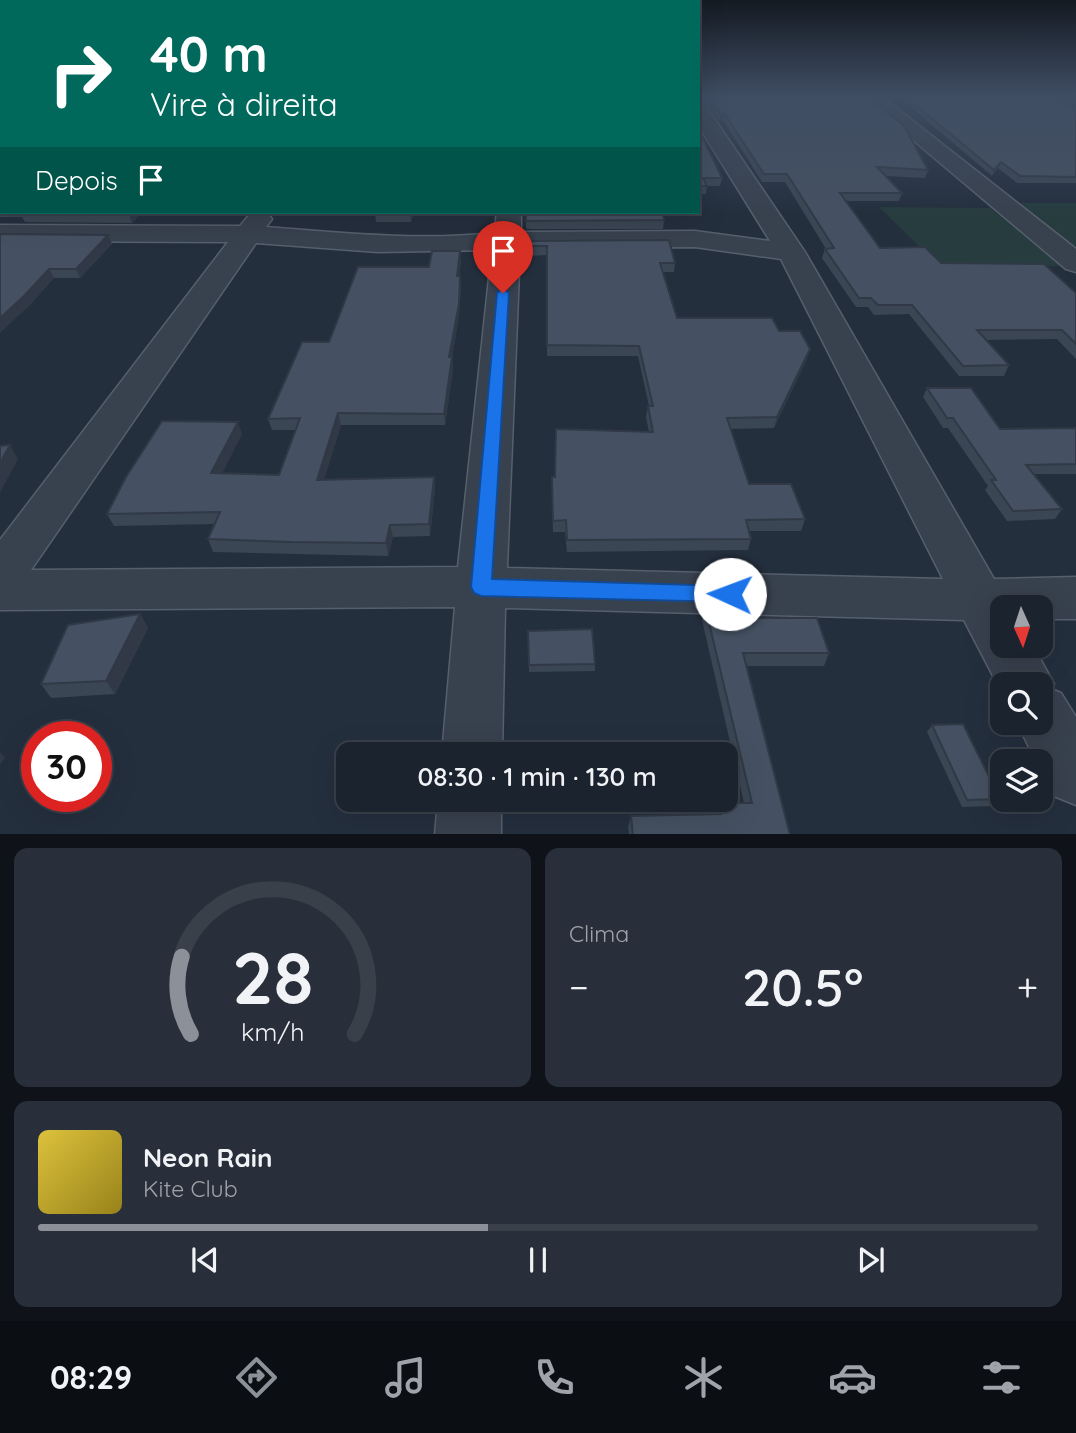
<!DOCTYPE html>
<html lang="pt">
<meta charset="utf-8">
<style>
body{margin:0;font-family:Quicksand,sans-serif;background:#282f3a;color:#f1f3f6;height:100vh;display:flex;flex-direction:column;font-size:26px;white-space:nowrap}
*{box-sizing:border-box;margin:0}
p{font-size:23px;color:#a0a4aa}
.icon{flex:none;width:38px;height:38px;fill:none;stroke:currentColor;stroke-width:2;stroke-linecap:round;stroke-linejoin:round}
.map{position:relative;height:834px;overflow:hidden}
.sheet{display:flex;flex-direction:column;gap:14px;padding:14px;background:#0f1319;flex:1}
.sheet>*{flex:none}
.top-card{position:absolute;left:0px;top:0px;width:700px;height:214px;box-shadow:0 7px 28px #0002,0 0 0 2px #39404a;background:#00695c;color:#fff;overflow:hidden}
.needle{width:46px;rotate:177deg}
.controls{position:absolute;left:990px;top:595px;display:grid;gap:14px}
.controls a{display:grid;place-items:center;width:63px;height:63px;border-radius:14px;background:#1b232e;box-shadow:0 7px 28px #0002,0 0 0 2px #39404a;font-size:35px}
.speed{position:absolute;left:21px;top:721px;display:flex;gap:14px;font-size:35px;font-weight:700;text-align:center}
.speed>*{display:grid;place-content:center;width:91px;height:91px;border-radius:50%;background:#1b232e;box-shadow:0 7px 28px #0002,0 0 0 2px #39404a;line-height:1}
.speed .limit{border:10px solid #d22;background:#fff;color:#111}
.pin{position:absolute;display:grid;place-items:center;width:60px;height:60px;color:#fff;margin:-72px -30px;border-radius:50% 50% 50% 0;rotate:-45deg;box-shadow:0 0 7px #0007}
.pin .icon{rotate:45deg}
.me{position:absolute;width:77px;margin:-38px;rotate:272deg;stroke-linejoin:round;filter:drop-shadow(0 0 5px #0008)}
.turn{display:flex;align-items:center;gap:24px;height:147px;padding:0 35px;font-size:32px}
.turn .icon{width:91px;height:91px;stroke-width:2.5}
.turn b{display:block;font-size:49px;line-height:60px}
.then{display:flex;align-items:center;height:66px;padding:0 35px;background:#0003;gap:14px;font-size:26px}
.big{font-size:52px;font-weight:600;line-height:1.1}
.sheet .card{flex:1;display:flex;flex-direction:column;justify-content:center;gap:10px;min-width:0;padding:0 24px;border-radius:14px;background:#282f3a}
.sheet .dial{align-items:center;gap:0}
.dial svg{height:182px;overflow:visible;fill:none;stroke:#39404a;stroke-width:7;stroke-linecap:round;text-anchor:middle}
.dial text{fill:#f1f3f6;stroke:none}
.song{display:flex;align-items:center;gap:21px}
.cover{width:84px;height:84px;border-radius:10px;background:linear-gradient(135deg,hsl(50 70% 55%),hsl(50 70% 35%))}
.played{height:7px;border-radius:4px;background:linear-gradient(90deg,#8c9099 45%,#39404a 45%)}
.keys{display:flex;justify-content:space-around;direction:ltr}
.heat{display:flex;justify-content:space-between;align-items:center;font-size:38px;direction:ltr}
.sheet .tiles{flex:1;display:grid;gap:14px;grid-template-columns:1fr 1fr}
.card:last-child{grid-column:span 2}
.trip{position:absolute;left:336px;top:742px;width:402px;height:70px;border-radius:14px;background:#1b232e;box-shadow:0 7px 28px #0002,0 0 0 2px #39404a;font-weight:600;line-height:70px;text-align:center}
.tab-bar{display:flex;height:112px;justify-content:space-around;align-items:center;background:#0b0e12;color:#a0a4aa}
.tab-bar .icon{width:49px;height:49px}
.tab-bar .active{color:#8c9099}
.tab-bar b{font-size:32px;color:#f1f3f6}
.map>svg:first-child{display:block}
</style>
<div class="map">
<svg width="1076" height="835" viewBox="0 0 1076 835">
<rect width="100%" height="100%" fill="#242f3e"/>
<path fill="#263c3f" d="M 1010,203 L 1076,203 L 1076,245 L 1070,245 Z
M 879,207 L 990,208 L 1065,266 L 942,269 Z"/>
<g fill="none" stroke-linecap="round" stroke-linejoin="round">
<defs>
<path id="minor" d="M 861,96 L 881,96 L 1076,249 L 1076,272 L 1066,269 Z
M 1044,96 L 1067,96 L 1076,101 L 1076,114 Z
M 698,103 L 705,105 L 805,252 L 994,579 L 1076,577 L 1076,619 L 1041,619 L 1041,607 L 1003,607 L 1003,646 L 1033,646 L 1054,684 L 1051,689 L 1061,693 L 1076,717 L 1076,805 L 1054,796 L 1041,771 L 1041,761 L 1036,761 L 1017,723 L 1041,723 L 1041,684 L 1003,684 L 1003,695 L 964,620 L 505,608 L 502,754 L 442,754 L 455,607 L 0,610 L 0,540 L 228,242 L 0,241 L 0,225 L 240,226 L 250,214 L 268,214 L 272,219 L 266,227 C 342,233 418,241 494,233 L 497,212 L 521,212 L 521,232 L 695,231 L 770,241 L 698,125 ZM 256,243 L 378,252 L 492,250 L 458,567 L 31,570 ZM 695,247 L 781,259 L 943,579 L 507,568 L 520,248 Z
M 438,800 L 501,800 L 501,835 L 435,835 Z"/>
</defs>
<use href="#minor" stroke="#565f6c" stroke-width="3"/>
<use href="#minor" fill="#38414e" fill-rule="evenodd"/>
</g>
<path fill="#3b4654" d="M 2,96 L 2,212 L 142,212 L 132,223 L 25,222 L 22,217 L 0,217 L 0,97 Z
M 698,96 L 867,96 L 928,170 L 925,178 L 886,176 L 902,193 L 899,201 L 846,201 L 880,248 L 941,263 L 1076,293 L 1076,359 L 1057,339 L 986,340 L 1009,365 L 1004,376 L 959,376 L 909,314 L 874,315 L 868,307 L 856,307 L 822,258 L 825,249 L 826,249 L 785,182 L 762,182 L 723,120 L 720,122 L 707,104 L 699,100 Z
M 898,96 L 1052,96 L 1076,110 L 1076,183 L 1017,183 L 998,168 L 992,176 Z
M 698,121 L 701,126 L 700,131 L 722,178 L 720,186 L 707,186 L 706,194 L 698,194 Z
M 414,212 L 411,222 L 376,222 L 375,213 Z
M 526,212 L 664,220 L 663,229 L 526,229 Z
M 0,234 L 108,235 L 112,244 L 80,278 L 54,278 L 29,306 Z
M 526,241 L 675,263 L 674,272 L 663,272 L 677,318 L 779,331 L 807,359 L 774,428 L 731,429 L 749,484 L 805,519 L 801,531 L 749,531 L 751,539 L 748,550 L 567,552 L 565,532 L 553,532 L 552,488 L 555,477 L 649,432 L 646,417 L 648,406 L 649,406 L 638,356 L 547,356 L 547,255 L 527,256 Z
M 461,261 L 459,276 L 461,286 L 459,315 L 452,358 L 453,369 L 445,425 L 341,425 L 324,479 L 434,477 L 435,489 L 430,536 L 393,537 L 388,556 L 295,554 L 213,552 L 208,539 L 214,524 L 114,526 L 107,514 L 242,434 L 222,473 L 279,475 L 296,430 L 272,430 L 268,419 L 329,342 L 429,267 Z
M 927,388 L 1000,429 L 1076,428 L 1076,474 L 1034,474 L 1062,509 L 1055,519 L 1007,521 L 985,490 L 988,486 L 948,428 L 943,428 L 923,397 Z
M 705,606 L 829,653 L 824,666 L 746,666 L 790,835 L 629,835 L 628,827 L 631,816 L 716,814 L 720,803 L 744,803 L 702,620 Z
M 140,614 L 148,628 L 115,694 L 51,698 L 41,684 Z
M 528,631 L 595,664 L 595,671 L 529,672 Z
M 932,725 L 1000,799 L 995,806 L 962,807 L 927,732 Z"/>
<path fill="#303945" d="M 724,113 L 723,120 L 720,122 L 721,115 Z
M 1001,162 L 998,168 L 992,176 L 994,170 Z
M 132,212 L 142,212 L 132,223 L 129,215 Z
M 411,212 L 414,212 L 411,222 L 410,213 Z
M 108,235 L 112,244 L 80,278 L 76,269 Z
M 460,251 L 461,261 L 458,287 L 457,276 Z
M 49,269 L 54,278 L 29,306 L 0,333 L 0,318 Z
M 460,276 L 461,286 L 459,315 L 452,358 L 453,369 L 445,425 L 444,414 L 449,357 Z
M 810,349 L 807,359 L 774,428 L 777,417 Z
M 338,413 L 341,425 L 320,492 L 317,480 Z
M 238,422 L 242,434 L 216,485 L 211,473 Z
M 10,445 L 18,459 L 0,493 L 0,463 Z
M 434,477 L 435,489 L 430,536 L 429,524 Z
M 390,525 L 393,537 L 388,556 L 386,543 Z
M 140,614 L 148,628 L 115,694 L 106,681 Z
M 0,752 L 5,757 L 0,765 Z"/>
<path fill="#455162" stroke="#303945" stroke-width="2" d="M 2,96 L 2,210 L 0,210 L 0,97 Z
M 706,96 L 867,96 L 904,126 L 928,170 L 877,167 L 902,193 L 840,193 L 880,248 L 925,247 L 941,263 L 1044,264 L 1076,293 L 1076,344 L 1062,330 L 977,330 L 1009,365 L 963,366 L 912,305 L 878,305 L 871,298 L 859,298 L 825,249 L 834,248 L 787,174 L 764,174 L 724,113 L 721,115 L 708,97 Z
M 905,96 L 1052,96 L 1076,110 L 1076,177 L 1020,176 L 1001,162 L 994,170 Z
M 698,128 L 722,178 L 703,178 L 707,186 L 698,186 Z
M 25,212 L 132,212 L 129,215 L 21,215 Z
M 376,212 L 411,212 L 410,213 L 375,213 Z
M 526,212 L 662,212 L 664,220 L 526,221 Z
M 0,234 L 108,235 L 76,269 L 49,269 L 24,296 L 0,318 Z
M 669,240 L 675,263 L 660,263 L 677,318 L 772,318 L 779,331 L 800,331 L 810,349 L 777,417 L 727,418 L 749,484 L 791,484 L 805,519 L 746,520 L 751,539 L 567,540 L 566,520 L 553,521 L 552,477 L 555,477 L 556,429 L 653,432 L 648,406 L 653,406 L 639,346 L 547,345 L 547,246 L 526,246 L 526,241 Z
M 432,251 L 460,251 L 457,276 L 460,276 L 459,304 L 449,357 L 452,357 L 444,414 L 338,413 L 317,480 L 434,477 L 429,524 L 390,525 L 386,543 L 291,542 L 208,539 L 220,512 L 107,514 L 126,477 L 162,421 L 238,422 L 211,473 L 279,475 L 300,418 L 268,419 L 302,342 L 329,342 L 358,267 L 429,267 Z
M 927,388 L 971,388 L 1000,429 L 1076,428 L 1076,464 L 1026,465 L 1062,509 L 1013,511 L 991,480 L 996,480 L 953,418 L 947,418 Z
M 10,445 L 0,463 L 0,446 Z
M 719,603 L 730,603 L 735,618 L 817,618 L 829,653 L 743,653 L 790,835 L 633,835 L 631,816 L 721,814 L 720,803 L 752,803 L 705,606 Z
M 140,614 L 106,681 L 41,684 L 68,625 Z
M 592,629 L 595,664 L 529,665 L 528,631 Z
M 963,724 L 1000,799 L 967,800 L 932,725 Z"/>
<linearGradient id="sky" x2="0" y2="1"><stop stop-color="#141a22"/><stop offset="0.45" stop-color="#3f4d63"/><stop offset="1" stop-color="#3f4d63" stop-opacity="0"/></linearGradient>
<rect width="1076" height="213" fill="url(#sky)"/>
<path fill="#1a73e8" stroke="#114b97" stroke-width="2" d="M 503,289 L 509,293 L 492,579 L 730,586 L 737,588 L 740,594 L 737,600 L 730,602 L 481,596 L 474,593 L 471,587 L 497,293 Z"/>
</svg>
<div class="controls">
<a><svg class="needle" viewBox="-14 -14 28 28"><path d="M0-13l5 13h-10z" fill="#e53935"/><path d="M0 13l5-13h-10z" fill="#a0a4aa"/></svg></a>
<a><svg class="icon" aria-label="search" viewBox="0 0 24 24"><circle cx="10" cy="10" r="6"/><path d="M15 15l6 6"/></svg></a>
<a><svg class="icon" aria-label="layers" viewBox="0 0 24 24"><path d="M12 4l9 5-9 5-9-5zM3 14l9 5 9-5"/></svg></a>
</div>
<div class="speed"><div class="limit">30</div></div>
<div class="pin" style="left:503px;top:293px;background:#d93025"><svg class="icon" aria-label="arrive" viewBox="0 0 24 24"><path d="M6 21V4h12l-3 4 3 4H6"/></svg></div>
<svg class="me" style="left:730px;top:594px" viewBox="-20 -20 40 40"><circle r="19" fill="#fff"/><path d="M0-13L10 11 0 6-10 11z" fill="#1a73e8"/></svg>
<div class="trip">08:30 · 1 min · 130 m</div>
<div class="top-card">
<div class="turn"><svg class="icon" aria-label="right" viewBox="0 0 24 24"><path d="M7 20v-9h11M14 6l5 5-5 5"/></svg><div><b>40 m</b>Vire à direita</div></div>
<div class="then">Depois<svg class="icon" aria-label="arrive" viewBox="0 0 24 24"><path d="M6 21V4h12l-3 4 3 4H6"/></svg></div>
</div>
</div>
<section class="sheet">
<div class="tiles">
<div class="card dial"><svg viewBox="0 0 100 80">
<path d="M14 69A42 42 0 1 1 86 69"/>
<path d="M14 69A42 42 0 0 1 10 35" stroke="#8c9099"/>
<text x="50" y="56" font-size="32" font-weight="700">28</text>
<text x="50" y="72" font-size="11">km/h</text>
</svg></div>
<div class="card"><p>Clima</p>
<div class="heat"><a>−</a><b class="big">20.5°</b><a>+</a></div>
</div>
<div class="card">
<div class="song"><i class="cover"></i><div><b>Neon Rain</b><p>Kite Club</p></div></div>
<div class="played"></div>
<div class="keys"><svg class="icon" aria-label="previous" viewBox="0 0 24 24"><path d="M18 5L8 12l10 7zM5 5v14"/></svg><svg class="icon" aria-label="pause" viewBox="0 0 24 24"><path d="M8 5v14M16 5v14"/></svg><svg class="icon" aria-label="next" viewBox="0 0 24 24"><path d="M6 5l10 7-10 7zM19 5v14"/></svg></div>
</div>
</div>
</section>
<nav class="tab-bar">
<b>08:29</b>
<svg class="icon active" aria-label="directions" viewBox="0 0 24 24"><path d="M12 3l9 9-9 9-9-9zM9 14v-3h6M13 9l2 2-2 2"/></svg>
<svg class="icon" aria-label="music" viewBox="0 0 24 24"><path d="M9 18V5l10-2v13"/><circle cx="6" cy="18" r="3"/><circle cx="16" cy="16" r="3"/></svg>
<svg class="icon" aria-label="phone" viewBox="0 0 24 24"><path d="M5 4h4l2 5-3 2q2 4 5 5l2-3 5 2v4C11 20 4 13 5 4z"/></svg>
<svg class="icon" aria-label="climate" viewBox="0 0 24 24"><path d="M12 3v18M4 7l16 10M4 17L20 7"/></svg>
<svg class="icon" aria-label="car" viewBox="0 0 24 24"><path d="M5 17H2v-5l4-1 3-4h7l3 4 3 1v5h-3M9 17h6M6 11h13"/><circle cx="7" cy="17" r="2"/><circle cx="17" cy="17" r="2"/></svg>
<svg class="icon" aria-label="filters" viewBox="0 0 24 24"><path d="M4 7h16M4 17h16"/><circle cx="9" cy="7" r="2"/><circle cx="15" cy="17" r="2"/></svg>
</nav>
